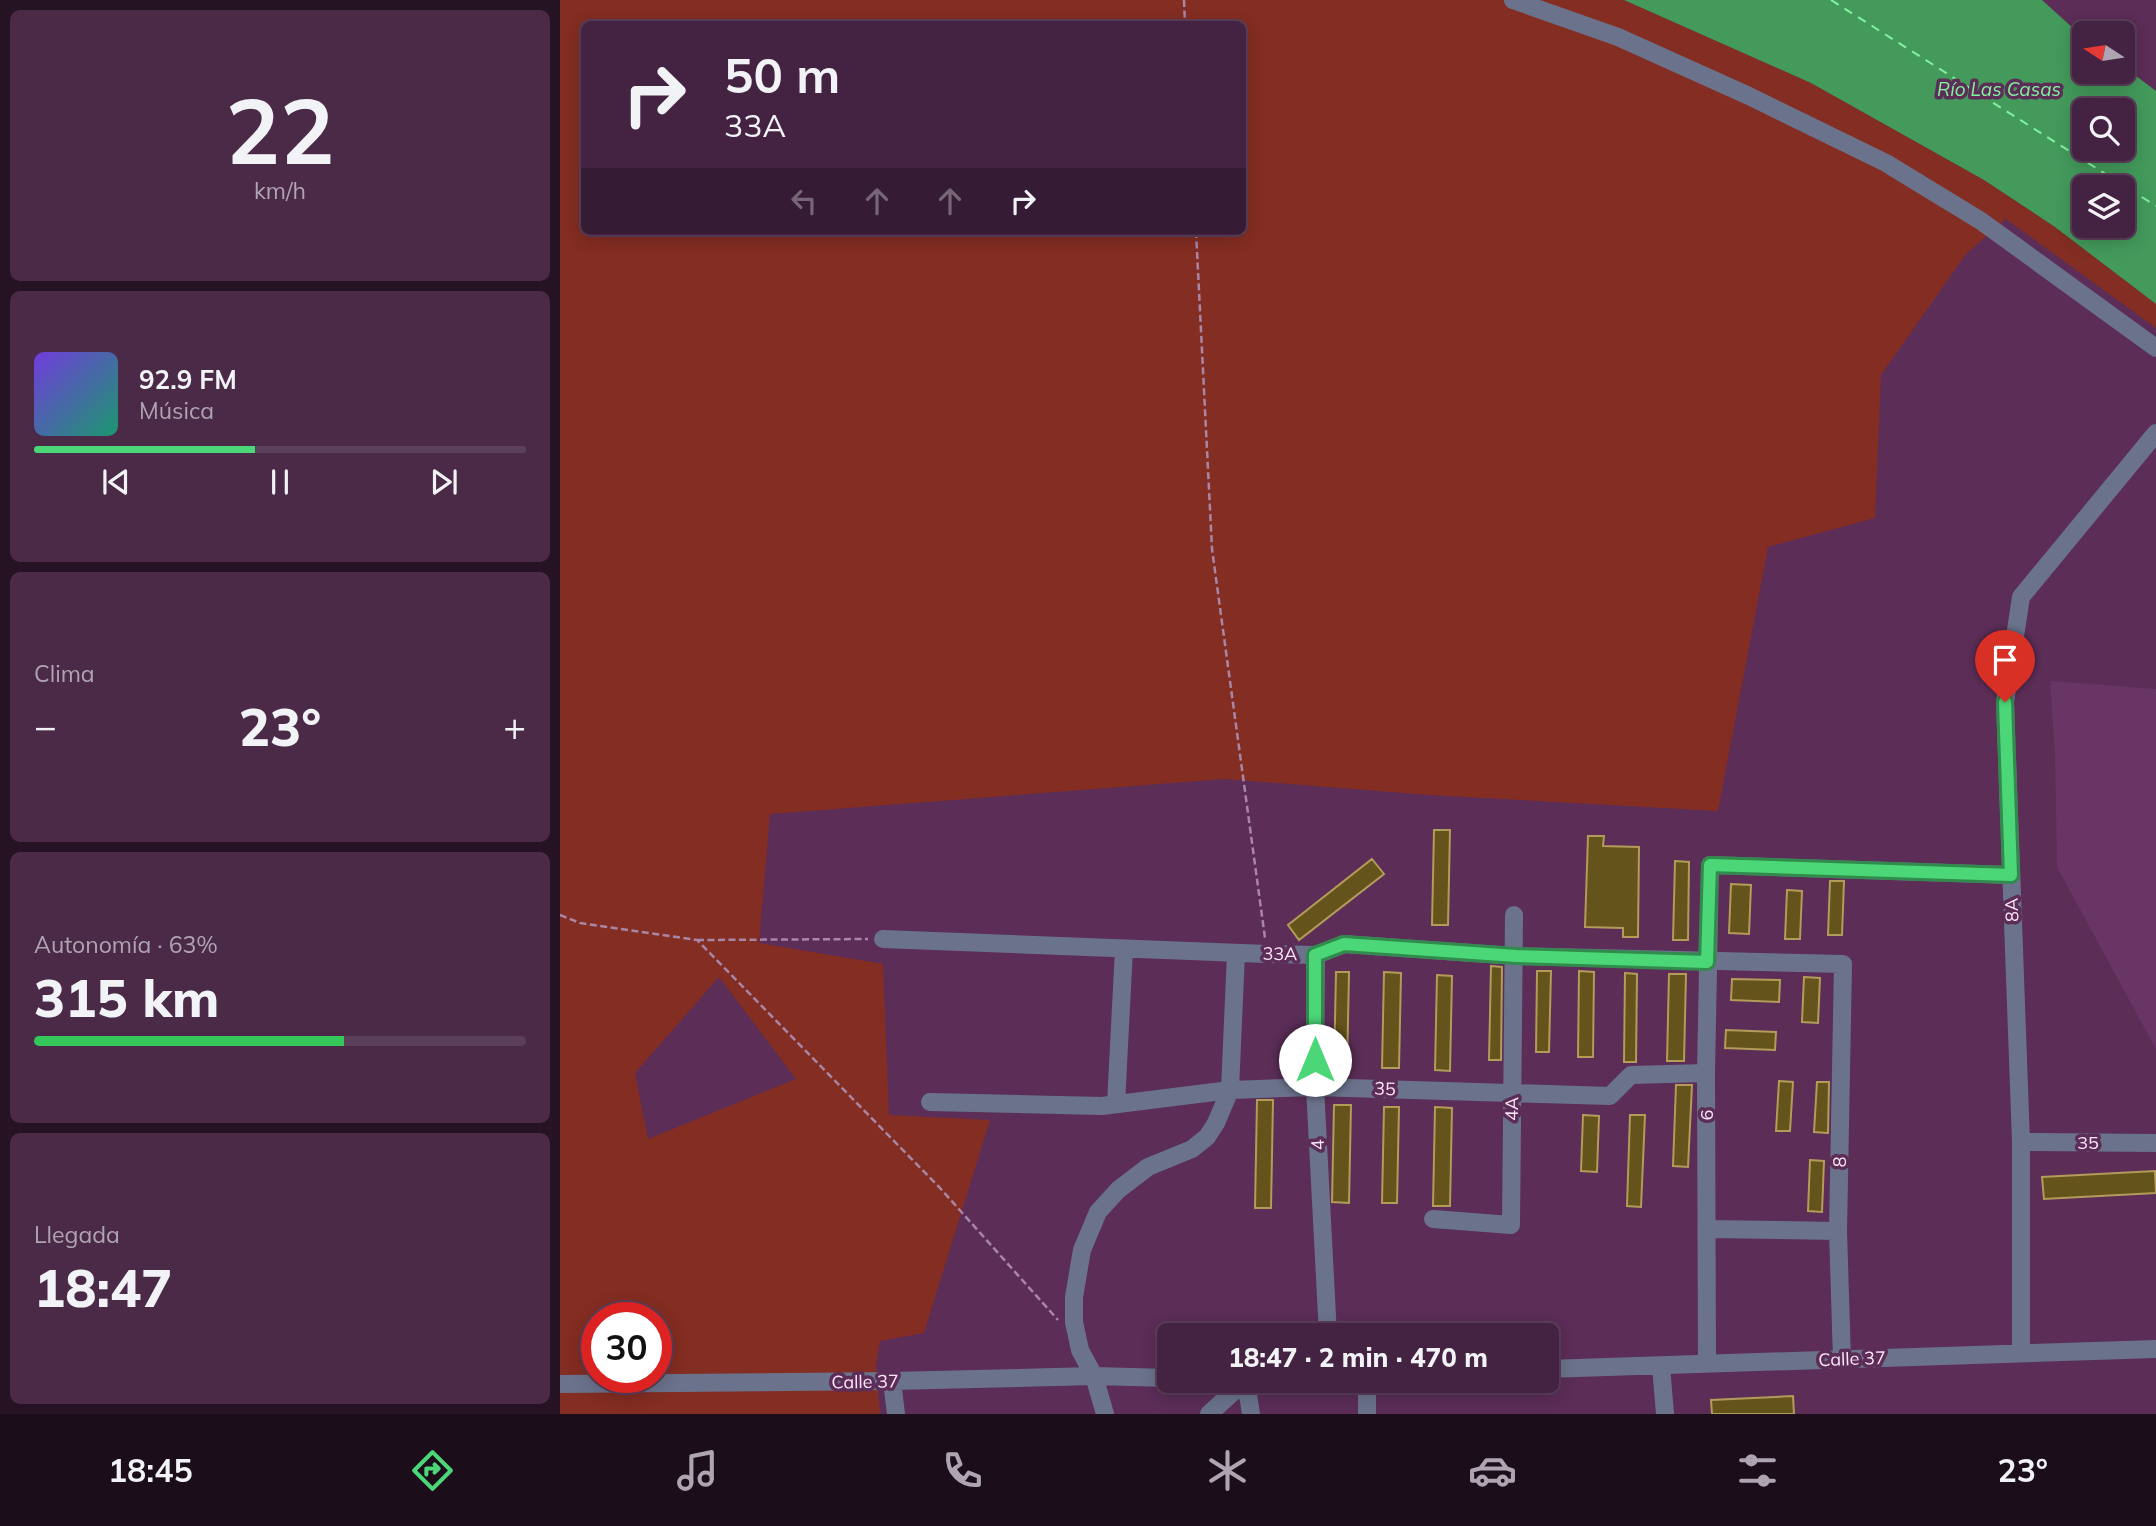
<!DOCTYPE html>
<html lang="es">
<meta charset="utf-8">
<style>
body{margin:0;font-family:Mulish,sans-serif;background:#4b2a48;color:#f1f3f6;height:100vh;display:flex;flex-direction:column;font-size:26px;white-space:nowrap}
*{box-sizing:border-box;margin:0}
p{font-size:23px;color:#afa4b1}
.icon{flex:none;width:38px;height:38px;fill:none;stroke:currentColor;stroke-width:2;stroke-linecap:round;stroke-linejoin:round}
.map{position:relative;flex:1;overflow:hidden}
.sheet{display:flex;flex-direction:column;gap:10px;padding:10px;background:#251324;width:560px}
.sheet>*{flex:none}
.banner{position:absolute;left:21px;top:21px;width:665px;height:214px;border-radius:10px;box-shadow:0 4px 18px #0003,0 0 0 2px #5c3f5a;background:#442241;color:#f1f3f6;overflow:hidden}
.needle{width:46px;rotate:282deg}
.tools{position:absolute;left:1512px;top:21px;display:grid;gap:14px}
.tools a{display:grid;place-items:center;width:63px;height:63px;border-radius:10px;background:#442241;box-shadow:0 4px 18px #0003,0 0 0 2px #5c3f5a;font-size:35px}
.speed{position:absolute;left:21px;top:1302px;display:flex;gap:14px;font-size:35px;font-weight:700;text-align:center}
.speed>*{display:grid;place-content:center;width:91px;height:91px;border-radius:50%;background:#442241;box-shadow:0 4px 18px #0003,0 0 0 2px #5c3f5a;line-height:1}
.speed .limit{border:10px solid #d22;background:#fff;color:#111}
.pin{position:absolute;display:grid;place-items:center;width:60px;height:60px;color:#fff;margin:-72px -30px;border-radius:50% 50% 50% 0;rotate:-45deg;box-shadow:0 0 7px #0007}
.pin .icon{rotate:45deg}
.me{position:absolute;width:77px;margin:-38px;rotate:0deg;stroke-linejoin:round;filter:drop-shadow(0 0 5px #0008)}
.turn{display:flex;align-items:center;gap:24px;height:147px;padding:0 28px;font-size:32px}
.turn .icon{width:91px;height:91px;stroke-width:2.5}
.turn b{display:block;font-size:49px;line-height:60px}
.lanes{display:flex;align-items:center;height:66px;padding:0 28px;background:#0003;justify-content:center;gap:35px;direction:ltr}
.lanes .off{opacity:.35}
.big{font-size:52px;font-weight:800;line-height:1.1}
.sheet .tile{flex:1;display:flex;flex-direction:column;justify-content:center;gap:10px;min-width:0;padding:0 24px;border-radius:10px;background:#4b2a48}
.sheet .dial{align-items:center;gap:0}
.dial b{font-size:91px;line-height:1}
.song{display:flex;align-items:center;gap:21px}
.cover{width:84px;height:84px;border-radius:10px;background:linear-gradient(135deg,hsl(260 70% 55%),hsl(160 70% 35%))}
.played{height:7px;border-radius:4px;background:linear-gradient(90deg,#4bd677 45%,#5c3f5a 45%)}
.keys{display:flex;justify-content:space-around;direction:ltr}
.heat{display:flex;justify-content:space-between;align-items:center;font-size:38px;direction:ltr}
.charge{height:10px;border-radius:5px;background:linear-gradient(90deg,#34c759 63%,#5c3f5a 0)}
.trip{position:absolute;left:597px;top:1323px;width:402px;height:70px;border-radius:10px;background:#442241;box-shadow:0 4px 18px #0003,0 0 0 2px #5c3f5a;font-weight:800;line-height:70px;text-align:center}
.tab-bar{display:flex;height:112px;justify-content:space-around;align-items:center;background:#1b0e1a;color:#afa4b1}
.tab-bar .icon{width:49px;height:49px}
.tab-bar .current{color:#4bd677}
.tab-bar b{font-size:32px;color:#f1f3f6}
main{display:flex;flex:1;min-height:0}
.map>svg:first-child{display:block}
</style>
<main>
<section class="sheet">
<div class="tile dial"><b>22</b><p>km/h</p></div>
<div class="tile">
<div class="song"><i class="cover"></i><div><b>92.9 FM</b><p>Música</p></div></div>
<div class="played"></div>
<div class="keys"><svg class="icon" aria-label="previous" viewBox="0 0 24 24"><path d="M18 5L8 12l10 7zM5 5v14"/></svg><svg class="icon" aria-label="pause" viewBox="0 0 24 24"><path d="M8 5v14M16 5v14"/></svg><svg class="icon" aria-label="next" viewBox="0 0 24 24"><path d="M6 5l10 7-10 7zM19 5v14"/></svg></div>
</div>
<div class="tile"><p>Clima</p>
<div class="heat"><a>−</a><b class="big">23°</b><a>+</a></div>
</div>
<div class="tile"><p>Autonomía · 63%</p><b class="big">315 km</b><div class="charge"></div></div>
<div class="tile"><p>Llegada</p><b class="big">18:47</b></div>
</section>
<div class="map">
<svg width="1596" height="1414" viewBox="0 0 1596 1414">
<rect width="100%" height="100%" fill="#5b2d57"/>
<path fill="#693565" d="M 1490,681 L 1596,689 L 1596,1049 L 1497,867 L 1495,754 Z"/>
<path fill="#842d22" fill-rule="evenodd" d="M 0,0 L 1064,0 L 1251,83 L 1424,180 L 1495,227 L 1596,304 L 1596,328 L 1446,219 L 1406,254 L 1321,375 L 1315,518 L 1208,547 L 1158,811 L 869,795 L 665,779 L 210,814 L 199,943 L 323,964 L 329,1115 L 430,1120 L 364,1333 L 320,1341 L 316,1367 L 320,1414 L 0,1414 ZM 24,24 L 682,24 L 682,231 L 24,231 ZM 159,977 L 236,1079 L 88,1139 L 75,1073 ZM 37,1318 L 96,1318 L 96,1377 L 37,1377 Z"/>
<path fill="#439a5b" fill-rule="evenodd" d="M 1064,0 L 1482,0 L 1524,38 L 1524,72 L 1563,72 L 1563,66 L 1596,91 L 1596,304 L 1495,227 L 1424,180 L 1251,83 ZM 1524,110 L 1563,110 L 1563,149 L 1524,149 ZM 1524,187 L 1563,187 L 1563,226 L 1524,226 Z"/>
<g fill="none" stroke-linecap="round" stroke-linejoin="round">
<path stroke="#82f29e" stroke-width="2" stroke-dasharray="9 7" stroke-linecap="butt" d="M 1271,0 L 1596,206"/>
</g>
<path fill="#65531c" stroke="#b39b5a" stroke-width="2" d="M 874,830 L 890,830 L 888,925 L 872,925 Z
M 1028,836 L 1044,836 L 1043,846 L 1079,847 L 1078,937 L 1063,937 L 1063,928 L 1025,927 Z
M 812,859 L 824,874 L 739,940 L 728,925 Z
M 1115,861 L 1129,862 L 1128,940 L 1113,940 Z
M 1270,881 L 1284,881 L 1282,935 L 1268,935 Z
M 1171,884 L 1191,885 L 1189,934 L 1169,933 Z
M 1227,890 L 1242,891 L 1240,939 L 1225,939 Z
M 931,966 L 942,967 L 941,1060 L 929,1060 Z
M 977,971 L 991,971 L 989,1052 L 976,1052 Z
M 1019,971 L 1034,972 L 1033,1057 L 1018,1057 Z
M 776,972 L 789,972 L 787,1070 L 774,1070 Z
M 824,972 L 841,973 L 839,1068 L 822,1068 Z
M 1065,973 L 1077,974 L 1076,1062 L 1064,1062 Z
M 1109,974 L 1126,974 L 1124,1061 L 1107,1061 Z
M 877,975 L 892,976 L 890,1071 L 875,1070 Z
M 1244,977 L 1260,978 L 1258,1023 L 1242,1022 Z
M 1172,979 L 1220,980 L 1219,1002 L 1171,1000 Z
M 1166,1030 L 1216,1032 L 1215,1050 L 1165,1048 Z
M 1219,1081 L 1233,1082 L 1230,1131 L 1216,1131 Z
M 1257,1082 L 1269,1082 L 1268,1133 L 1254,1132 Z
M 1116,1085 L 1132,1085 L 1128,1167 L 1113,1166 Z
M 697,1100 L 713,1100 L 711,1208 L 695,1208 Z
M 774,1105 L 791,1105 L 789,1203 L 772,1202 Z
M 824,1107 L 839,1107 L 837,1203 L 822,1203 Z
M 875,1107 L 892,1108 L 890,1206 L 873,1206 Z
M 1023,1115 L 1039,1116 L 1037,1172 L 1021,1171 Z
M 1070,1115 L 1085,1115 L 1081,1207 L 1067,1206 Z
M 1250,1160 L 1264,1161 L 1262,1212 L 1248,1211 Z
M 1595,1171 L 1596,1193 L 1484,1199 L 1482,1177 Z
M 1233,1396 L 1234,1414 L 1152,1414 L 1151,1400 Z"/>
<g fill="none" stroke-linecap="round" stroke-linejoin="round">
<path stroke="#a986a6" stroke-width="2.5" stroke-dasharray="7 3.5" stroke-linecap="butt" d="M 624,0 L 625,24
M 636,231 L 652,549 L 705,938
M 0,915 L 20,923 L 137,940 L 380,1188 L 498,1320
M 137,940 L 308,939"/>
<path stroke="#6b738c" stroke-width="18" d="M 953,0 L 1058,37 L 1189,96 L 1326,163 L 1421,221 L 1596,348
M 323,939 L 707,954 L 756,955 L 784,944 L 955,956 L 1283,964 L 1278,1231 L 1282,1360
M 756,955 L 755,1087 L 768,1335
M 370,1102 L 542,1106 L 670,1090 L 755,1087 L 1050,1096 L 1071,1075 L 1146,1073
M 556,1104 L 564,949
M 1461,1142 L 1596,1143
M 873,1219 L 951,1225 L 954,915
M 1147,1229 L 1278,1231
M 1461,1353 L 1461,1142 L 1445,702 L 1461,597 L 1596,433
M 1147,1364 L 1146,1073 L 1150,865 L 1451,875
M 1101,1366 L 1105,1414
M 987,1369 L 1596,1349
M 332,1381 L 336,1414
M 686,1381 L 691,1414
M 807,1381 L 807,1414
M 0,1384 L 332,1381 L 534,1376 L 609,1378
M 545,1414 L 534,1376 L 520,1350 L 514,1322 L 514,1297 L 522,1250 L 538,1212 L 558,1190 L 588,1167 L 632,1149 L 647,1137 L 656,1123 L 670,1090 L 676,953
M 649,1414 L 685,1381"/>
</g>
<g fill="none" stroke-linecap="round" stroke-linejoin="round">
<defs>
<path id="route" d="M 755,1060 L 755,955 L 784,944 L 956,956 L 1147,962 L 1150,865 L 1451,875 L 1445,702"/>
</defs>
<use href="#route" stroke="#318b4d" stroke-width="18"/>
<use href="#route" stroke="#4bd677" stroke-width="12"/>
</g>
<g text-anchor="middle" stroke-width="7" stroke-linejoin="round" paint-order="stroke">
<g font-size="18" fill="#fce5f9" stroke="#5b2d57">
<text transform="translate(1452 910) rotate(-92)" y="6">8A</text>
<text transform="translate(720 954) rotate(1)" y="6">33A</text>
<text transform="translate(825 1089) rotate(2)" y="6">35</text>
<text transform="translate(952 1109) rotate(-89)" y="6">4A</text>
<text transform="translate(1147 1115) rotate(-90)" y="6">6</text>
<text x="1528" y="1149">35</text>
<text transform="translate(758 1145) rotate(-93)" y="6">4</text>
<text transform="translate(1280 1162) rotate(-88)" y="6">8</text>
<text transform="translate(1292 1359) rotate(-2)" y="6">Calle 37</text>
<text transform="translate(305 1382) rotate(-1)" y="6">Calle 37</text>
</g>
<g font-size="19" font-style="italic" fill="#82f29e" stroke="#5b2d57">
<text x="1439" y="96">Río Las Casas</text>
</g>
</g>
</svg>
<div class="tools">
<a><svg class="needle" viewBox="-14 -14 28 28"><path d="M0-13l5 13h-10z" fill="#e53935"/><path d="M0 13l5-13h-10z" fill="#afa4b1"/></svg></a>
<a><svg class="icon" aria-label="search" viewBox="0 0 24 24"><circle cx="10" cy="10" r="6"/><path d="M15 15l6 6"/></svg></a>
<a><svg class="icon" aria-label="layers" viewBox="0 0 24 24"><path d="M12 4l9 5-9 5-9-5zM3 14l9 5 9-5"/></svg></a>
</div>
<div class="speed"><div class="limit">30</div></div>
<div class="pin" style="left:1445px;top:702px;background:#d93025"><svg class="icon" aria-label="arrive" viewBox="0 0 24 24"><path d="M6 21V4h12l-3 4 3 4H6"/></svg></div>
<svg class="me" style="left:755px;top:1060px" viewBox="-20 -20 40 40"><circle r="19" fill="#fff"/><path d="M0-13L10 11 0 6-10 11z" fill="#4bd677"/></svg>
<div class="trip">18:47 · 2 min · 470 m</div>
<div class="banner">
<div class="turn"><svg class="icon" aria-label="right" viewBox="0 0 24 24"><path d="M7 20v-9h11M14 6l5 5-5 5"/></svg><div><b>50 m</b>33A</div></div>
<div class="lanes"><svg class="icon off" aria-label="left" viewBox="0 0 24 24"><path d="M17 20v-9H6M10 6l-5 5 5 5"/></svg><svg class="icon off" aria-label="ahead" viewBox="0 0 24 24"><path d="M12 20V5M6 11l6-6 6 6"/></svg><svg class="icon off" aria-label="ahead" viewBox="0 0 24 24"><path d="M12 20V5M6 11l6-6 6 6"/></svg><svg class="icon" aria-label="right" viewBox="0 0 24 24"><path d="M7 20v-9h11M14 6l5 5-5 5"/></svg></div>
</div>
</div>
</main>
<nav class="tab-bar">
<b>18:45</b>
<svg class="icon current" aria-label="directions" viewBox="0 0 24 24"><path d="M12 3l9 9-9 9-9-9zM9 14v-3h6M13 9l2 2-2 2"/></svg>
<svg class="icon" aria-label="music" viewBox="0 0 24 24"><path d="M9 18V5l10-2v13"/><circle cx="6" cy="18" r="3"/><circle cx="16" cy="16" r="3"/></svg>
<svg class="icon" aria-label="phone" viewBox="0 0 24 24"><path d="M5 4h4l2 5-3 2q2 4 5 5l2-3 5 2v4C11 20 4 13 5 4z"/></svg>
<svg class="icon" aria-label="climate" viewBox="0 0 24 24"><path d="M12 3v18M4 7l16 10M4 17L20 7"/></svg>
<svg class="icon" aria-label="car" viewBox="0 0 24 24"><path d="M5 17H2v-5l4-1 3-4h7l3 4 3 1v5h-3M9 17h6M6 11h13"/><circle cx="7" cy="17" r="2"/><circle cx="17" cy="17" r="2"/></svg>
<svg class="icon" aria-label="filters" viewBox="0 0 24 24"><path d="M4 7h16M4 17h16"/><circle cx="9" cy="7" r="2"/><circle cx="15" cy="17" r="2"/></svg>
<b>23°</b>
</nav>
